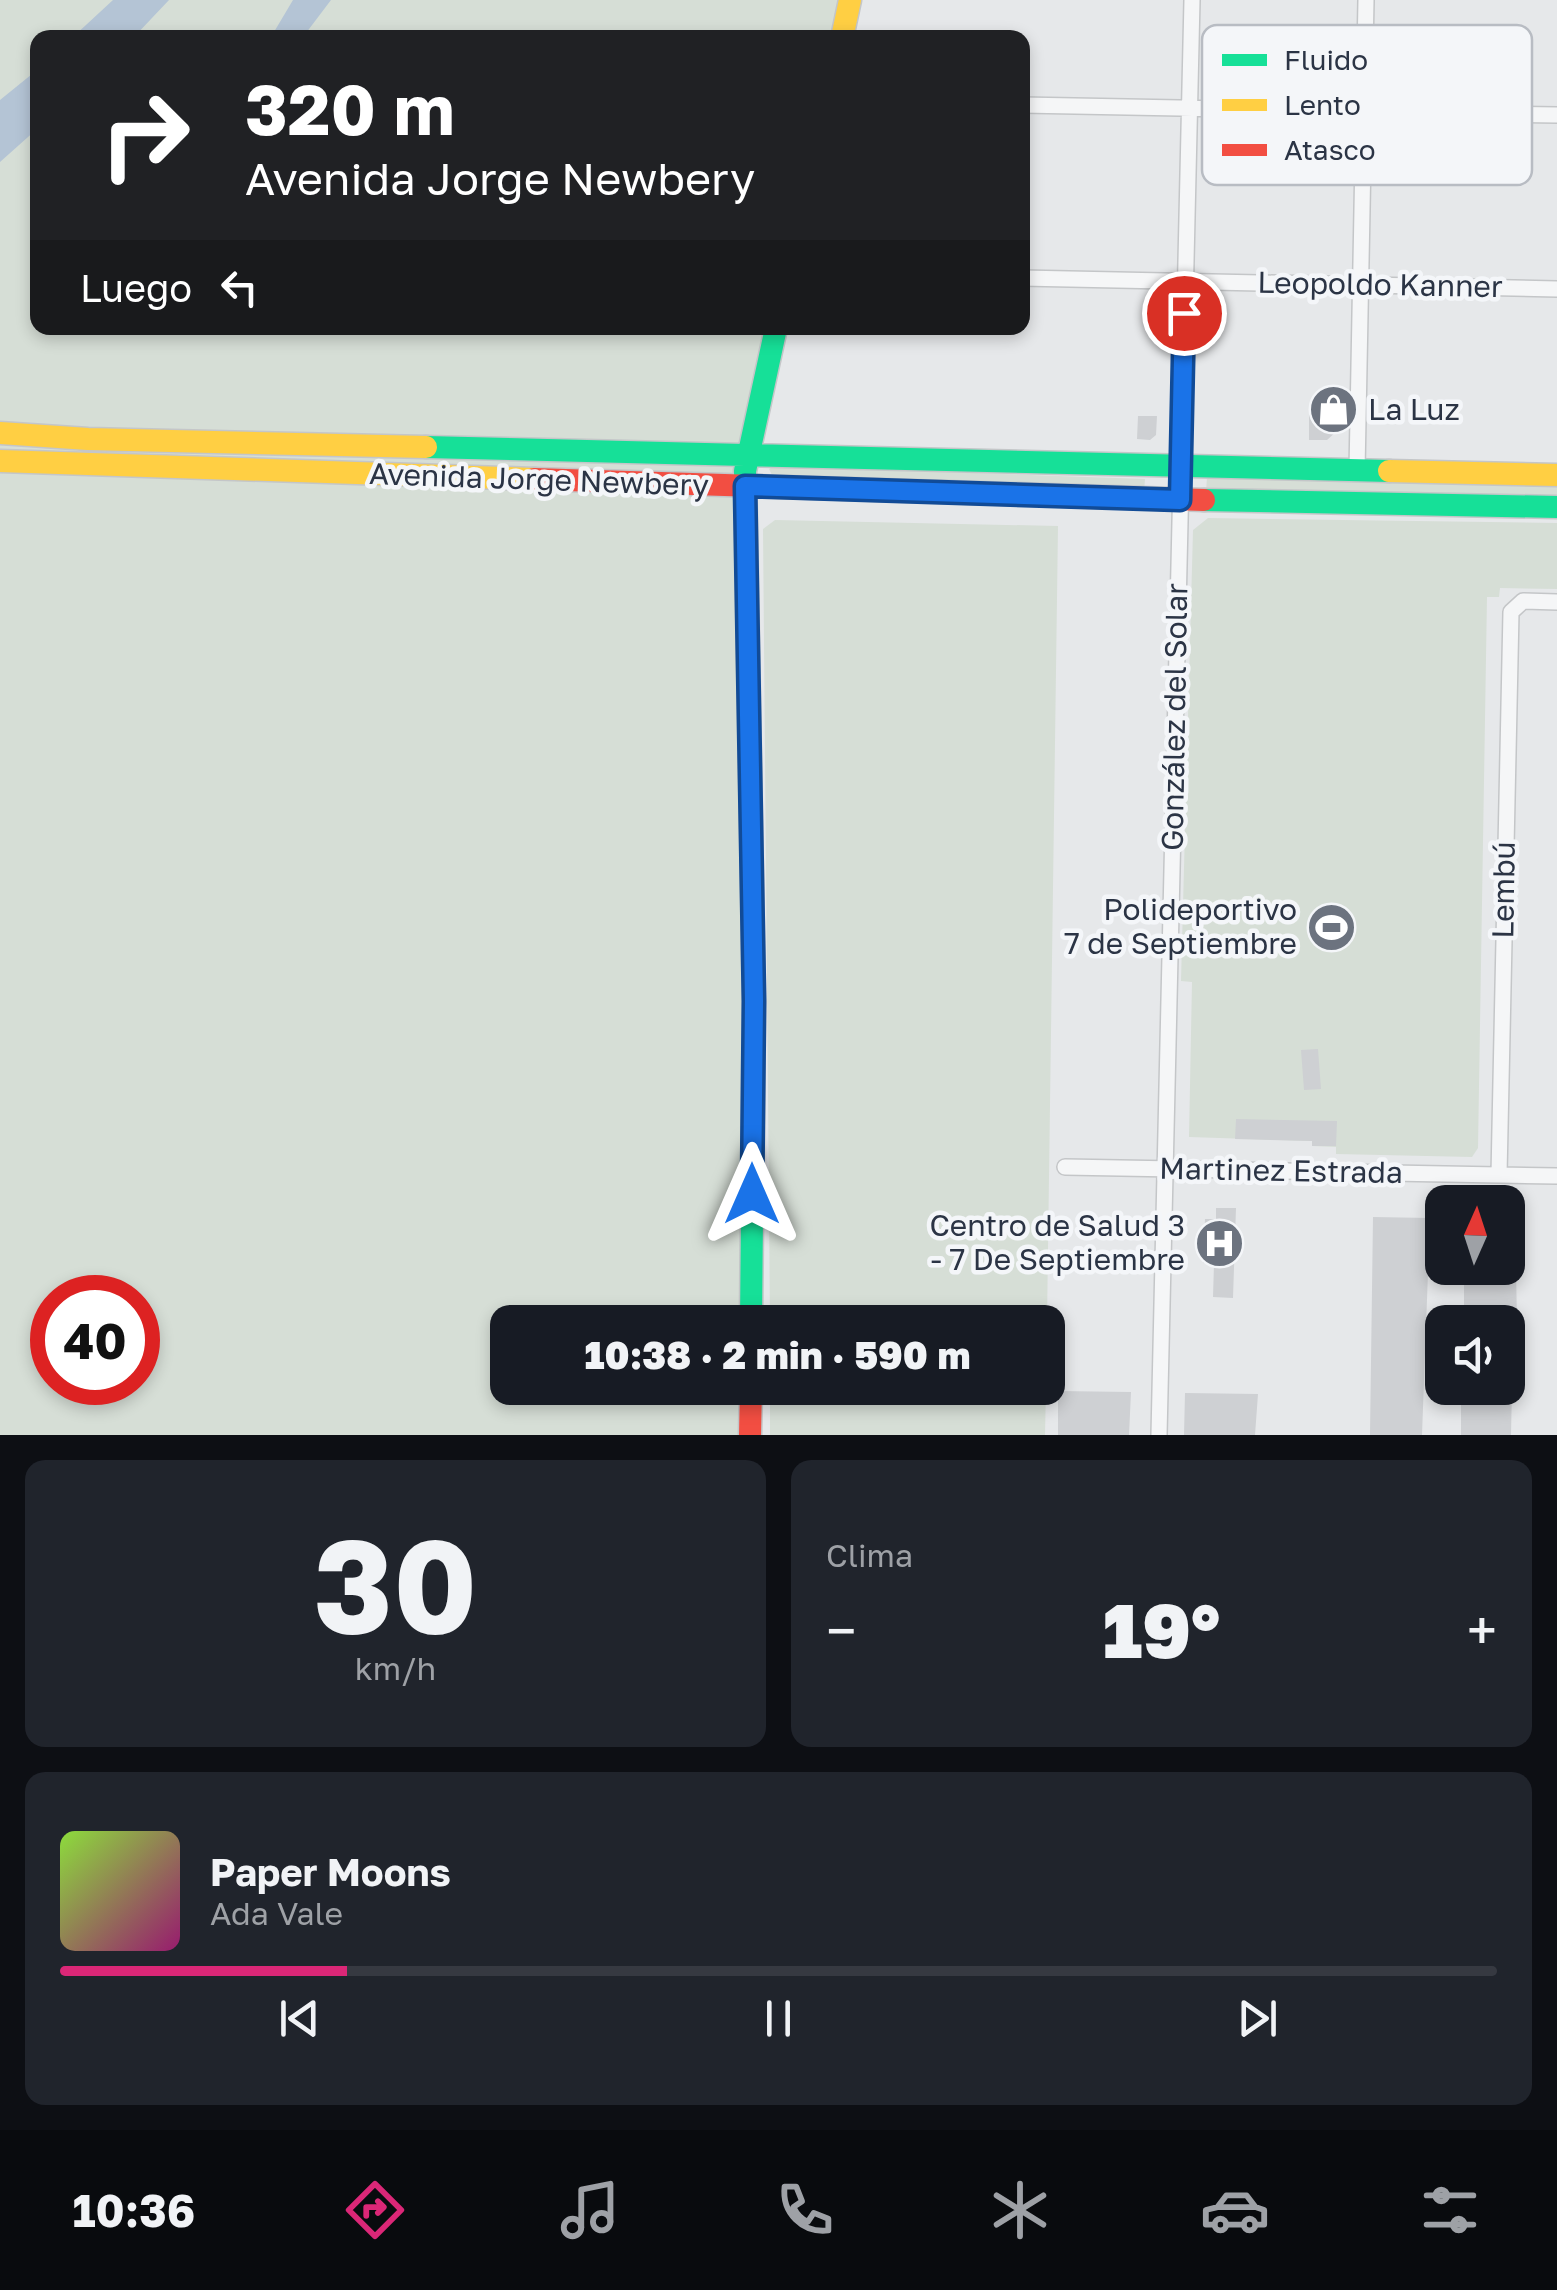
<!DOCTYPE html>
<html lang="es">
<meta charset="utf-8">
<style>
body{margin:0;font-family:"Golos Text",sans-serif;background:#20242c;color:#f1f3f6;height:100vh;display:flex;flex-direction:column;font-size:38px;white-space:nowrap}
*{box-sizing:border-box;margin:0}
p{font-size:32px;color:#9ea1a6}
.icon{flex:none;width:55px;height:55px;fill:none;stroke:currentColor;stroke-width:2;stroke-linecap:round;stroke-linejoin:round}
.map{position:relative;height:1435px;overflow:hidden}
.panel{display:flex;flex-direction:column;gap:25px;padding:25px;background:#0d0f14;flex:1}
.panel>*{flex:none}
.guide{position:absolute;left:30px;top:30px;width:1000px;height:305px;border-radius:20px;box-shadow:0 5px 15px #0003;background:#202124;color:#fff;overflow:hidden}
.needle{width:65px;rotate:3deg}
.controls{position:absolute;left:1425px;top:1185px;display:grid;gap:20px}
.controls a{display:grid;place-items:center;width:100px;height:100px;border-radius:20px;background:#171b24;box-shadow:0 5px 15px #0003;font-size:50px}
.speed{position:absolute;left:30px;top:1275px;display:flex;gap:20px;font-size:50px;font-weight:700;text-align:center}
.speed>*{display:grid;place-content:center;width:130px;height:130px;border-radius:50%;background:#171b24;box-shadow:0 5px 15px #0003;line-height:1}
.speed .limit{border:15px solid #d22;background:#fff;color:#111}
.pin{position:absolute;display:grid;place-items:center;width:85px;height:85px;color:#fff;margin:-42px;border:5px solid #fff;border-radius:50%;box-shadow:0 2px 10px #0007}
.me{position:absolute;width:110px;margin:-55px;rotate:0deg;stroke-linejoin:round;filter:drop-shadow(0 0 8px #0008)}
.turn{display:flex;align-items:center;gap:35px;height:210px;padding:0 50px;font-size:45px}
.turn .icon{width:130px;height:130px;stroke-width:2.5}
.turn b{display:block;font-size:70px;line-height:85px}
.then{display:flex;align-items:center;height:95px;padding:0 50px;background:#0003;gap:20px;font-size:38px}
.big{font-size:75px;font-weight:800;line-height:1.1}
.panel .card{flex:1;display:flex;flex-direction:column;justify-content:center;gap:15px;min-width:0;padding:0 35px;border-radius:20px;background:#20242c}
.panel .dial{align-items:center;gap:0}
.dial b{font-size:130px;line-height:1}
.song{display:flex;align-items:center;gap:30px}
.cover{width:120px;height:120px;border-radius:15px;background:linear-gradient(135deg,hsl(90 70% 55%),hsl(320 70% 35%))}
.played{height:10px;border-radius:5px;background:linear-gradient(90deg,#db2777 20%,#363941 20%)}
.keys{display:flex;justify-content:space-around;direction:ltr}
.heat{display:flex;justify-content:space-between;align-items:center;font-size:55px;direction:ltr}
.panel .tiles{flex:1;display:grid;gap:25px;grid-template-columns:1fr 1fr}
.card:last-child{grid-column:span 2}
.trip{position:absolute;left:490px;top:1305px;width:575px;height:100px;border-radius:20px;background:#171b24;box-shadow:0 5px 15px #0003;font-weight:800;line-height:100px;text-align:center}
.menu{display:flex;height:160px;justify-content:space-around;align-items:center;background:#090b0e;color:#9ea1a6}
.menu .icon{width:70px;height:70px}
.menu .on{color:#db2777}
.menu b{font-size:45px;color:#f1f3f6}
.map>svg:first-child{display:block}
</style>
<div class="map">
<svg width="1557" height="1435" viewBox="0 0 1557 1435">
<rect width="100%" height="100%" fill="#e6e8ea"/>
<path fill="#d6ded6" fill-rule="evenodd" d="M 0,0 L 850,0 L 842,38 L 38,38 L 38,328 L 776,328 L 747,455 L 751,1322 L 508,1322 L 508,1388 L 751,1388 L 750,1435 L 0,1435 ZM 52,1298 L 138,1298 L 138,1382 L 52,1382 Z
M 774,466 L 1145,479 L 1144,492 L 774,479 L 769,469 Z
M 1207,477 L 1557,484 L 1557,499 L 1206,492 Z
M 1208,518 L 1557,523 L 1557,589 L 1500,588 L 1499,597 L 1487,597 L 1478,1148 L 1472,1157 L 1336,1154 L 1336,1147 L 1312,1146 L 1312,1141 L 1189,1137 L 1192,982 L 1181,981 L 1193,530 Z
M 775,520 L 1058,526 L 1047,1322 L 770,1322 L 763,529 Z
M 770,1388 L 1046,1388 L 1045,1435 L 770,1435 Z"/>
<path fill="#b4c4d5" d="M 113,0 L 169,0 L 134,37 L 73,37 Z
M 293,0 L 331,0 L 303,37 L 271,37 Z
M 37,70 L 37,129 L 0,162 L 0,100 Z"/>
<path fill="#ced0d3" d="M 1309,406 L 1338,407 L 1337,431 L 1327,440 L 1309,440 Z
M 1138,416 L 1157,416 L 1156,435 L 1150,440 L 1137,439 Z
M 1318,1049 L 1321,1089 L 1304,1090 L 1301,1050 Z
M 1236,1119 L 1337,1121 L 1336,1146 L 1312,1146 L 1312,1141 L 1235,1139 Z
M 1216,1208 L 1236,1208 L 1233,1298 L 1213,1297 L 1214,1264 L 1203,1263 L 1205,1219 L 1216,1219 Z
M 1373,1217 L 1430,1218 L 1422,1435 L 1370,1435 Z
M 1464,1268 L 1516,1268 L 1517,1322 L 1464,1322 Z
M 1461,1388 L 1512,1388 L 1511,1435 L 1461,1435 Z
M 1058,1391 L 1131,1392 L 1129,1435 L 1058,1435 Z
M 1185,1393 L 1258,1394 L 1255,1435 L 1184,1435 Z"/>
<g fill="none" stroke-linecap="round" stroke-linejoin="round">
<defs>
<path id="street" d="M 1022,105 L 1557,115
M 1022,278 L 1557,289
M 1357,471 L 1366,0
M 1065,1167 L 1557,1176
M 1499,1175 L 1511,612 L 1523,601 L 1557,602
M 1159,1435 L 1192,0"/>
<path id="fast" d="M 426,447 L 1389,471
M 1204,500 L 1557,507
M 751,1322 L 754,1001 L 745,471 L 776,328"/>
<path id="slow" d="M 842,38 L 850,0
M 0,433 L 88,439 L 426,447
M 0,461 L 534,479
M 1389,471 L 1557,475"/>
<path id="jam" d="M 534,479 L 1204,500
M 750,1435 L 751,1388"/>
</defs>
<use href="#street" stroke="#c4c6c8" stroke-width="18"/>
<use href="#fast" stroke="#c4c6c8" stroke-width="25"/>
<use href="#slow" stroke="#c4c6c8" stroke-width="25"/>
<use href="#jam" stroke="#c4c6c8" stroke-width="25"/>
<use href="#street" stroke="#f5f6f7" stroke-width="15"/>
<use href="#fast" stroke="#16e098" stroke-width="22"/>
<use href="#slow" stroke="#ffcf43" stroke-width="22"/>
<use href="#jam" stroke="#f24e42" stroke-width="22"/>
</g>
<g fill="none" stroke-linecap="round" stroke-linejoin="round">
<defs>
<path id="route" d="M 752,1194 L 754,1001 L 745,486 L 1180,500 L 1184,313"/>
</defs>
<use href="#route" stroke="#114b97" stroke-width="25"/>
<use href="#route" stroke="#1a73e8" stroke-width="18"/>
</g>
<defs>
<symbol id="shop-disc" viewBox="-11 -11 22 22"><circle r="9.5" fill="#6c737f" stroke="#f4f6f9"/><path d="M-5-2.5h2.3a2.7 3.5 0 0 1 5.4 0H5L5.5 6h-11ZM-1.5-2.5h3a1.5 2.3 0 0 0-3 0Z" fill="#fff"/></symbol>
<symbol id="stadium-disc" viewBox="-11 -11 22 22"><circle r="9.5" fill="#6c737f" stroke="#f4f6f9"/><path d="M0-5a6.5 5 0 1 0 0 10a6.5 5 0 1 0 0-10ZM-3.5-1.8h7v3.6h-7Z" fill="#fff"/></symbol>
<symbol id="hospital-disc" viewBox="-11 -11 22 22"><circle r="9.5" fill="#6c737f" stroke="#f4f6f9"/><path d="M-5-5h3v3.5h4V-5h3V5h-3V1.5h-4V5h-3Z" fill="#fff"/></symbol>
</defs>
<g fill-rule="evenodd">
<use href="#shop-disc" x="1306" y="382" width="55" height="55"/>
<use href="#stadium-disc" x="1304" y="900" width="55" height="55"/>
<use href="#hospital-disc" x="1192" y="1216" width="55" height="55"/>
</g>
<g text-anchor="middle" stroke-width="9" stroke-linejoin="round" paint-order="stroke">
<g font-size="30" fill="#2b3445" stroke="#f4f6f9">
<text transform="translate(1380 285) rotate(1)" y="10">Leopoldo Kanner</text>
<text transform="translate(539 480) rotate(2)" y="10">Avenida Jorge Newbery</text>
<text transform="translate(1175 717) rotate(-89)" y="10">González del Solar</text>
<text transform="translate(1504 890) rotate(-89)" y="10">Lembú</text>
<text transform="translate(1281 1171) rotate(1)" y="10">Martinez Estrada</text>
</g>
<g font-size="30" fill="#2b3445" stroke="#f4f6f9" text-anchor="end">
<text x="1368" y="420" text-anchor="start">La Luz</text>
<text x="1297" y="920">Polideportivo<tspan x="1297" dy="34">7 de Septiembre</tspan></text>
<text x="1185" y="1236">Centro de Salud 3<tspan x="1185" dy="34">- 7 De Septiembre</tspan></text>
</g>
</g>
<rect x="1202" y="25" width="330" height="160" rx="15" fill="#f4f6f9" stroke="#b8bcc3" stroke-width="2.5"/>
<rect x="1222" y="54" width="45" height="12" fill="#16e098"/>
<rect x="1222" y="99" width="45" height="12" fill="#ffcf43"/>
<rect x="1222" y="144" width="45" height="12" fill="#f24e42"/>
<g font-size="28" fill="#2b3445">
<text x="1284" y="70">Fluido</text>
<text x="1284" y="115">Lento</text>
<text x="1284" y="160">Atasco</text>
</g>
</svg>
<div class="controls">
<a><svg class="needle" viewBox="-14 -14 28 28"><path d="M0-13l5 13h-10z" fill="#e53935"/><path d="M0 13l5-13h-10z" fill="#9ea1a6"/></svg></a>
<a><svg class="icon" aria-label="sound" viewBox="0 0 24 24"><path d="M4 9h4l5-4v14l-5-4H4zM17 9q2 3 0 6"/></svg></a>
</div>
<div class="speed"><div class="limit">40</div></div>
<div class="pin" style="left:1184px;top:313px;background:#d93025"><svg class="icon" aria-label="arrive" viewBox="0 0 24 24"><path d="M6 21V4h12l-3 4 3 4H6"/></svg></div>
<svg class="me" style="left:752px;top:1194px" viewBox="-20 -20 40 40"><path d="M0-17L14 15 0 8-14 15z" fill="#1a73e8" stroke="#fff" stroke-width="4"/></svg>
<div class="trip">10:38 · 2 min · 590 m</div>
<div class="guide">
<div class="turn"><svg class="icon" aria-label="right" viewBox="0 0 24 24"><path d="M7 20v-9h11M14 6l5 5-5 5"/></svg><div><b>320 m</b>Avenida Jorge Newbery</div></div>
<div class="then">Luego<svg class="icon" aria-label="left" viewBox="0 0 24 24"><path d="M17 20v-9H6M10 6l-5 5 5 5"/></svg></div>
</div>
</div>
<section class="panel">
<div class="tiles">
<div class="card dial"><b>30</b><p>km/h</p></div>
<div class="card"><p>Clima</p>
<div class="heat"><a>−</a><b class="big">19°</b><a>+</a></div>
</div>
<div class="card">
<div class="song"><i class="cover"></i><div><b>Paper Moons</b><p>Ada Vale</p></div></div>
<div class="played"></div>
<div class="keys"><svg class="icon" aria-label="previous" viewBox="0 0 24 24"><path d="M18 5L8 12l10 7zM5 5v14"/></svg><svg class="icon" aria-label="pause" viewBox="0 0 24 24"><path d="M8 5v14M16 5v14"/></svg><svg class="icon" aria-label="next" viewBox="0 0 24 24"><path d="M6 5l10 7-10 7zM19 5v14"/></svg></div>
</div>
</div>
</section>
<nav class="menu">
<b>10:36</b>
<svg class="icon on" aria-label="directions" viewBox="0 0 24 24"><path d="M12 3l9 9-9 9-9-9zM9 14v-3h6M13 9l2 2-2 2"/></svg>
<svg class="icon" aria-label="music" viewBox="0 0 24 24"><path d="M9 18V5l10-2v13"/><circle cx="6" cy="18" r="3"/><circle cx="16" cy="16" r="3"/></svg>
<svg class="icon" aria-label="phone" viewBox="0 0 24 24"><path d="M5 4h4l2 5-3 2q2 4 5 5l2-3 5 2v4C11 20 4 13 5 4z"/></svg>
<svg class="icon" aria-label="climate" viewBox="0 0 24 24"><path d="M12 3v18M4 7l16 10M4 17L20 7"/></svg>
<svg class="icon" aria-label="car" viewBox="0 0 24 24"><path d="M5 17H2v-5l4-1 3-4h7l3 4 3 1v5h-3M9 17h6M6 11h13"/><circle cx="7" cy="17" r="2"/><circle cx="17" cy="17" r="2"/></svg>
<svg class="icon" aria-label="filters" viewBox="0 0 24 24"><path d="M4 7h16M4 17h16"/><circle cx="9" cy="7" r="2"/><circle cx="15" cy="17" r="2"/></svg>
</nav>
